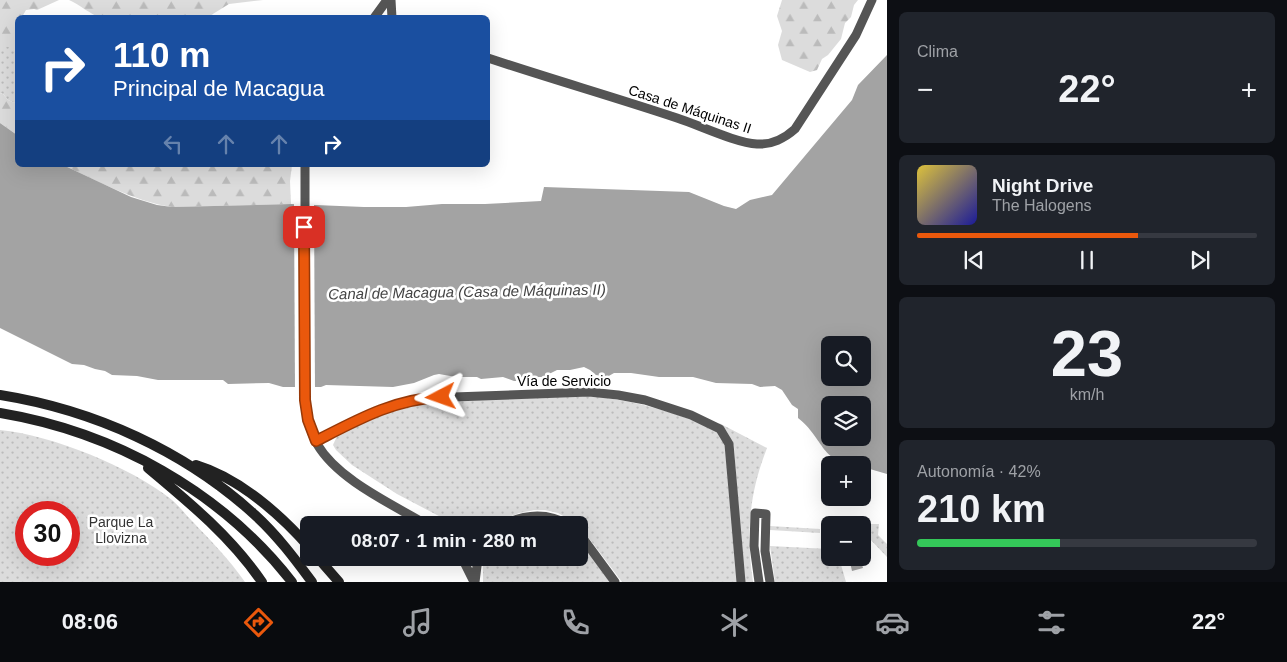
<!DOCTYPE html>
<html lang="es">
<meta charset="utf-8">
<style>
body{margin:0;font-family:Arial,sans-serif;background:#20242c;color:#f1f3f6;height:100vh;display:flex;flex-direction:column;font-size:19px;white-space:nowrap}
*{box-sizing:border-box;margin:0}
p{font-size:16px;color:#9ea1a6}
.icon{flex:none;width:28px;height:28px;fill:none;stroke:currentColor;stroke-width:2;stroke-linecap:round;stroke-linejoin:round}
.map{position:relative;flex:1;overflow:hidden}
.side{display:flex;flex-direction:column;gap:12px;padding:12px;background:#0d0f14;width:400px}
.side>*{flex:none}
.top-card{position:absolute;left:15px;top:15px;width:475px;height:152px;border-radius:8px;box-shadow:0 5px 20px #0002;background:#1a4fa0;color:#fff;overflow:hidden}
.fabs{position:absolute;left:821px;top:336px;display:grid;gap:10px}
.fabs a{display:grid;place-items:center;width:50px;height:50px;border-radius:8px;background:#171b24;box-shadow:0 5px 20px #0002;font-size:25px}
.speed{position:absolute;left:15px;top:501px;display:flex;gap:10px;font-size:25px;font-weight:700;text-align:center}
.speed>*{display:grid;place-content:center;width:65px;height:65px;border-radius:50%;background:#171b24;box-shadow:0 5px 20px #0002;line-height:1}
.speed .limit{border:8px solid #d22;background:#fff;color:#111}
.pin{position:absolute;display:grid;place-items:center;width:42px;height:42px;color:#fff;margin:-21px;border-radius:10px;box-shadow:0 2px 8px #0006}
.me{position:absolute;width:55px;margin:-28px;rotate:266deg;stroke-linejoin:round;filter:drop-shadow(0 0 4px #0008)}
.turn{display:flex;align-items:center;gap:18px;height:105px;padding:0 15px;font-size:22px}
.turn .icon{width:65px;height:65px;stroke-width:2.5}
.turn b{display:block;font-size:35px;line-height:42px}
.lanes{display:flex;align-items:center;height:48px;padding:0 15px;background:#0003;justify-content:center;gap:25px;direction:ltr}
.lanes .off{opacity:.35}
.big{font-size:38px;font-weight:600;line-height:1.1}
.side .card{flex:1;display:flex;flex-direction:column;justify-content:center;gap:8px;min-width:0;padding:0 18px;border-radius:8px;background:#20242c}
.side .dial{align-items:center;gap:0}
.dial b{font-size:65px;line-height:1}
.song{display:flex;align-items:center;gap:15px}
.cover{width:60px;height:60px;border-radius:8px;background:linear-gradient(135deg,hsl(50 70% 55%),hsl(240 70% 35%))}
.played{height:5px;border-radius:2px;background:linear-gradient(90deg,#ea580c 65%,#363941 65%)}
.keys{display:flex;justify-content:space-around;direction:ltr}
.heat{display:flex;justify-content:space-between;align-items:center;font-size:28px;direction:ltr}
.charge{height:8px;border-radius:4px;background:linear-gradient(90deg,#34c759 42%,#363941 0)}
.trip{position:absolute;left:300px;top:516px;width:288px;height:50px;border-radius:8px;background:#171b24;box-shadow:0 5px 20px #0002;font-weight:600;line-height:50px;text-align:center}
.dock{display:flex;height:80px;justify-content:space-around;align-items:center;background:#090b0e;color:#9ea1a6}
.dock .icon{width:35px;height:35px}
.dock .active{color:#ea580c}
.dock b{font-size:22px;color:#f1f3f6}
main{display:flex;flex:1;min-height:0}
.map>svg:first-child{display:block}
</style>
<main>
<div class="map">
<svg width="887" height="582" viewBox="0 0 887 582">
<defs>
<pattern id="green-dots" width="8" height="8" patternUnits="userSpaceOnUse" patternTransform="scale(1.25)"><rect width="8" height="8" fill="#dcdcdc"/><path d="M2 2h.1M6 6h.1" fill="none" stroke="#bbb" stroke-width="1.8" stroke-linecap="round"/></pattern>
<pattern id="forest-firs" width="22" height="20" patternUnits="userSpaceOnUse" patternTransform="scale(1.25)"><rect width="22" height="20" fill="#dcdcdc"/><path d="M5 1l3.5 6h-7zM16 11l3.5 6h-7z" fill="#bbb"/></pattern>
</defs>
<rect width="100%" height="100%" fill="#fff"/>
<path fill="url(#green-dots)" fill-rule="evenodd" d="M 0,46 L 9,46 L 17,52 L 17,104 L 8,100 L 3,94 L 0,93 Z
M 584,396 C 623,398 661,408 697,422 C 705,425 715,428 721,435 C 723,439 725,445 727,450 L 738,582 L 622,582 L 579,525 L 558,513 L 545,510 L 534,510 L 519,513 L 490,525 L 456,525 L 397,494 L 352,465 L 336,450 L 333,445 L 337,436 L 341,432 L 390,411 L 427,402 Z
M 719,423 L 767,448 C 749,494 746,533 753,582 L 743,582 L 734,446 L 727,432 Z
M 0,430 C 52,435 131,467 172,500 C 179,506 186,515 193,522 C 212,542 229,559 245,582 L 0,582 ZM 26,512 L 69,512 L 69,555 L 26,555 Z
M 525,521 L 546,522 L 558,525 L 515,525 Z
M 869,524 L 879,524 L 878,535 L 887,544 L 887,557 L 869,538 Z
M 770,526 L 820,529 L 820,533 L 770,530 Z
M 830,537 L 830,558 L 839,558 L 846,582 L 775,582 L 770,546 L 829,549 Z
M 579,541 L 610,582 L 483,582 L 483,565 L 485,558 L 579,558 Z"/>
<path fill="url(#forest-firs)" d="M 0,0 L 59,0 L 37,10 L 34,9 L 26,10 L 22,17 L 18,18 L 17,52 L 9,47 L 0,46 Z
M 69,0 L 263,0 L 229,4 L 208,17 L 101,18 C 90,14 80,5 69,0 Z
M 782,0 L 858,0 L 854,5 L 851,17 L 845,23 L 841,39 L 828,55 L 822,59 L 817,70 L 810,72 L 782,60 L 778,45 L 782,31 L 777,16 Z
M 0,93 L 3,94 L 8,100 L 17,104 L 17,135 L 0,123 Z
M 63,165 L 292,165 L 290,181 L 291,204 L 172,207 C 133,201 98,181 63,165 Z"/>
<path fill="#a3a3a3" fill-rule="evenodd" d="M 887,55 L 887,474 L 863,467 L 862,465 C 820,465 825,439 798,418 L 798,409 L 792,405 L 782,390 L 775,386 L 760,387 L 752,384 L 716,383 L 693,377 L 659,377 L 631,373 L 614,373 L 607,377 L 603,377 L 596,375 L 590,370 L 584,367 L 570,370 L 557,370 L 543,377 L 534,377 L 527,381 L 514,381 L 503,377 L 481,379 L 477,377 L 456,377 L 439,374 L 434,375 L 414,383 L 393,387 L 326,385 L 321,387 L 283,387 L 269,383 L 228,384 L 223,380 L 158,380 L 137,376 L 112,375 L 105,371 L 95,369 L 84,365 L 72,364 L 0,328 L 0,123 L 17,135 L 18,165 L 63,165 L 131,197 L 157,205 L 172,207 L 291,204 L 364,207 L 406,207 L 442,204 L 485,204 L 541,201 L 544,187 L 689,192 L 724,206 L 736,209 L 750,200 L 772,195 L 852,100 L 858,85 ZM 830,345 L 862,345 L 862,378 L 830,378 ZM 830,405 L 862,405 L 862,438 L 830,438 Z
M 849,558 L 860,558 L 863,568 L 852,571 Z"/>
<path fill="#fff" d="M 294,202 L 314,202 L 315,390 L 295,390 Z"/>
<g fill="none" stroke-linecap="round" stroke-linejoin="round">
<path stroke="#555" stroke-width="9" d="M 391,0 L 392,18
M 374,18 L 387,0
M 488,58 C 551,79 614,97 677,118 C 699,125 736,143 757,144 C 771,145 785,138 795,129 L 856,35 L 872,0
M 305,165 L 305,400 C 306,415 309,430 317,444 C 338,480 392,504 427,525
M 316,441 C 350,423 386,403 425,398 L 589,392 L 618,395 L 645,400 L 691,415 L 720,429 L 729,444 L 741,582
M 503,525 C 525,514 547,512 569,525
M 579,533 L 615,582
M 462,558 L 474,582
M 475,582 L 478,558
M 759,582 L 754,546 L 755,513 L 766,514 L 765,551 L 770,582"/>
<path stroke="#222" stroke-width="10" d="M 0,395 C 94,410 185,451 255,515 C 277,535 295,559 312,582
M 0,413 C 114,432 221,491 292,582
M 196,465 C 239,478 280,514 309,547
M 148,468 C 190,503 231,537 262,582
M 318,558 L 339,582"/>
</g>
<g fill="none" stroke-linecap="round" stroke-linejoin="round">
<defs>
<path id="route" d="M 304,227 L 305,400 L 308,420 L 316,441 C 357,420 394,399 441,397"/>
</defs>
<use href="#route" stroke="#983908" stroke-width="12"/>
<use href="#route" stroke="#ea580c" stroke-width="9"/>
</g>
<g text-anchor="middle" stroke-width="5" stroke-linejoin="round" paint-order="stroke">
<g font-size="14" fill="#000" stroke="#fff">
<text transform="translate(690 109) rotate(18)" y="5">Casa de Máquinas II</text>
<text x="564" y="386">Vía de Servicio</text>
</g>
<g font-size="14" fill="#333" stroke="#fff">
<text x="121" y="527">Parque La<tspan x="121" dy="16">Llovizna</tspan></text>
</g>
<g font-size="15" font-style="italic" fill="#444" stroke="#fff">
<text transform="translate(467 292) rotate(-1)" y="5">Canal de Macagua (Casa de Máquinas II)</text>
</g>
</g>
</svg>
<div class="fabs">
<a><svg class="icon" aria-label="search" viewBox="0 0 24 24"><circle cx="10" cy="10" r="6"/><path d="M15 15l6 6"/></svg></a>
<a><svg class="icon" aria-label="layers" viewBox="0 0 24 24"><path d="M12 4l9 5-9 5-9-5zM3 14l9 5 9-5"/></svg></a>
<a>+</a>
<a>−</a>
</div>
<div class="speed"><div class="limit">30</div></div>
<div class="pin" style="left:304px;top:227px;background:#d93025"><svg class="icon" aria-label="arrive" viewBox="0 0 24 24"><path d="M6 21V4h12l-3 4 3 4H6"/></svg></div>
<svg class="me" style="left:441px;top:397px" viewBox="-20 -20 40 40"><path d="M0-17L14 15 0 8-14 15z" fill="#ea580c" stroke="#fff" stroke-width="4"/></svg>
<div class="trip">08:07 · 1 min · 280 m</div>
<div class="top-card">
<div class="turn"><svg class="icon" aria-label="right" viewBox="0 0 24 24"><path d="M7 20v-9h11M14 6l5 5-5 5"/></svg><div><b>110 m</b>Principal de Macagua</div></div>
<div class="lanes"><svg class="icon off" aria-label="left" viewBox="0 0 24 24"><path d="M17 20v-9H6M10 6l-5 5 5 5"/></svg><svg class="icon off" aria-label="ahead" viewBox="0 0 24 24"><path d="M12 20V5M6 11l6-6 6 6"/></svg><svg class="icon off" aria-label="ahead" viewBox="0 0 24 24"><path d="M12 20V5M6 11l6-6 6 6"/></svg><svg class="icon" aria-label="right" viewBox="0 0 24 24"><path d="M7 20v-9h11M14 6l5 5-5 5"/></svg></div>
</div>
</div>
<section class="side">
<div class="card"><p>Clima</p>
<div class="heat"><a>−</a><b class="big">22°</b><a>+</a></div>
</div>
<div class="card">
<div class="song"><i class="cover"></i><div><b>Night Drive</b><p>The Halogens</p></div></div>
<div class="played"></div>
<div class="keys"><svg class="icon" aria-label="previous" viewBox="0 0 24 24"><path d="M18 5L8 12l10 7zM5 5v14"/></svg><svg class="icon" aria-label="pause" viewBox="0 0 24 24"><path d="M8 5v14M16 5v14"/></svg><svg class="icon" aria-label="next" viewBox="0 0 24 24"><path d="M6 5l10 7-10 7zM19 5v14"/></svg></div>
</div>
<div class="card dial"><b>23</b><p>km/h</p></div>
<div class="card"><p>Autonomía · 42%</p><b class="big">210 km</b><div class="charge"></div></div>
</section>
</main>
<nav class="dock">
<b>08:06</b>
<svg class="icon active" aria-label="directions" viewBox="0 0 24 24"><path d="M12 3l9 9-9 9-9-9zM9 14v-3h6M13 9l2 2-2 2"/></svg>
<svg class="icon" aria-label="music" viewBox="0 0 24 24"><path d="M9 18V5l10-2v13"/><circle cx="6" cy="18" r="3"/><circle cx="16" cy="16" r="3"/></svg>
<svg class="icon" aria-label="phone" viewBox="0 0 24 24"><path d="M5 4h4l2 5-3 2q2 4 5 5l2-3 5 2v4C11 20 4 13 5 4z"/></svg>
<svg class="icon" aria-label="climate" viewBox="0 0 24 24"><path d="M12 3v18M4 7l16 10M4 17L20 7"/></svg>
<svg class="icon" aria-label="car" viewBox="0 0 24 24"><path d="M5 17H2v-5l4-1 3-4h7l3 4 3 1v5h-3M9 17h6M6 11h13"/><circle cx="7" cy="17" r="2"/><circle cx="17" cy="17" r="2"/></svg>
<svg class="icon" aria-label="filters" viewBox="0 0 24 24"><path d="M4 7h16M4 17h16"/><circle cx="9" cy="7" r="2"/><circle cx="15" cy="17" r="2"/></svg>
<b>22°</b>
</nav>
